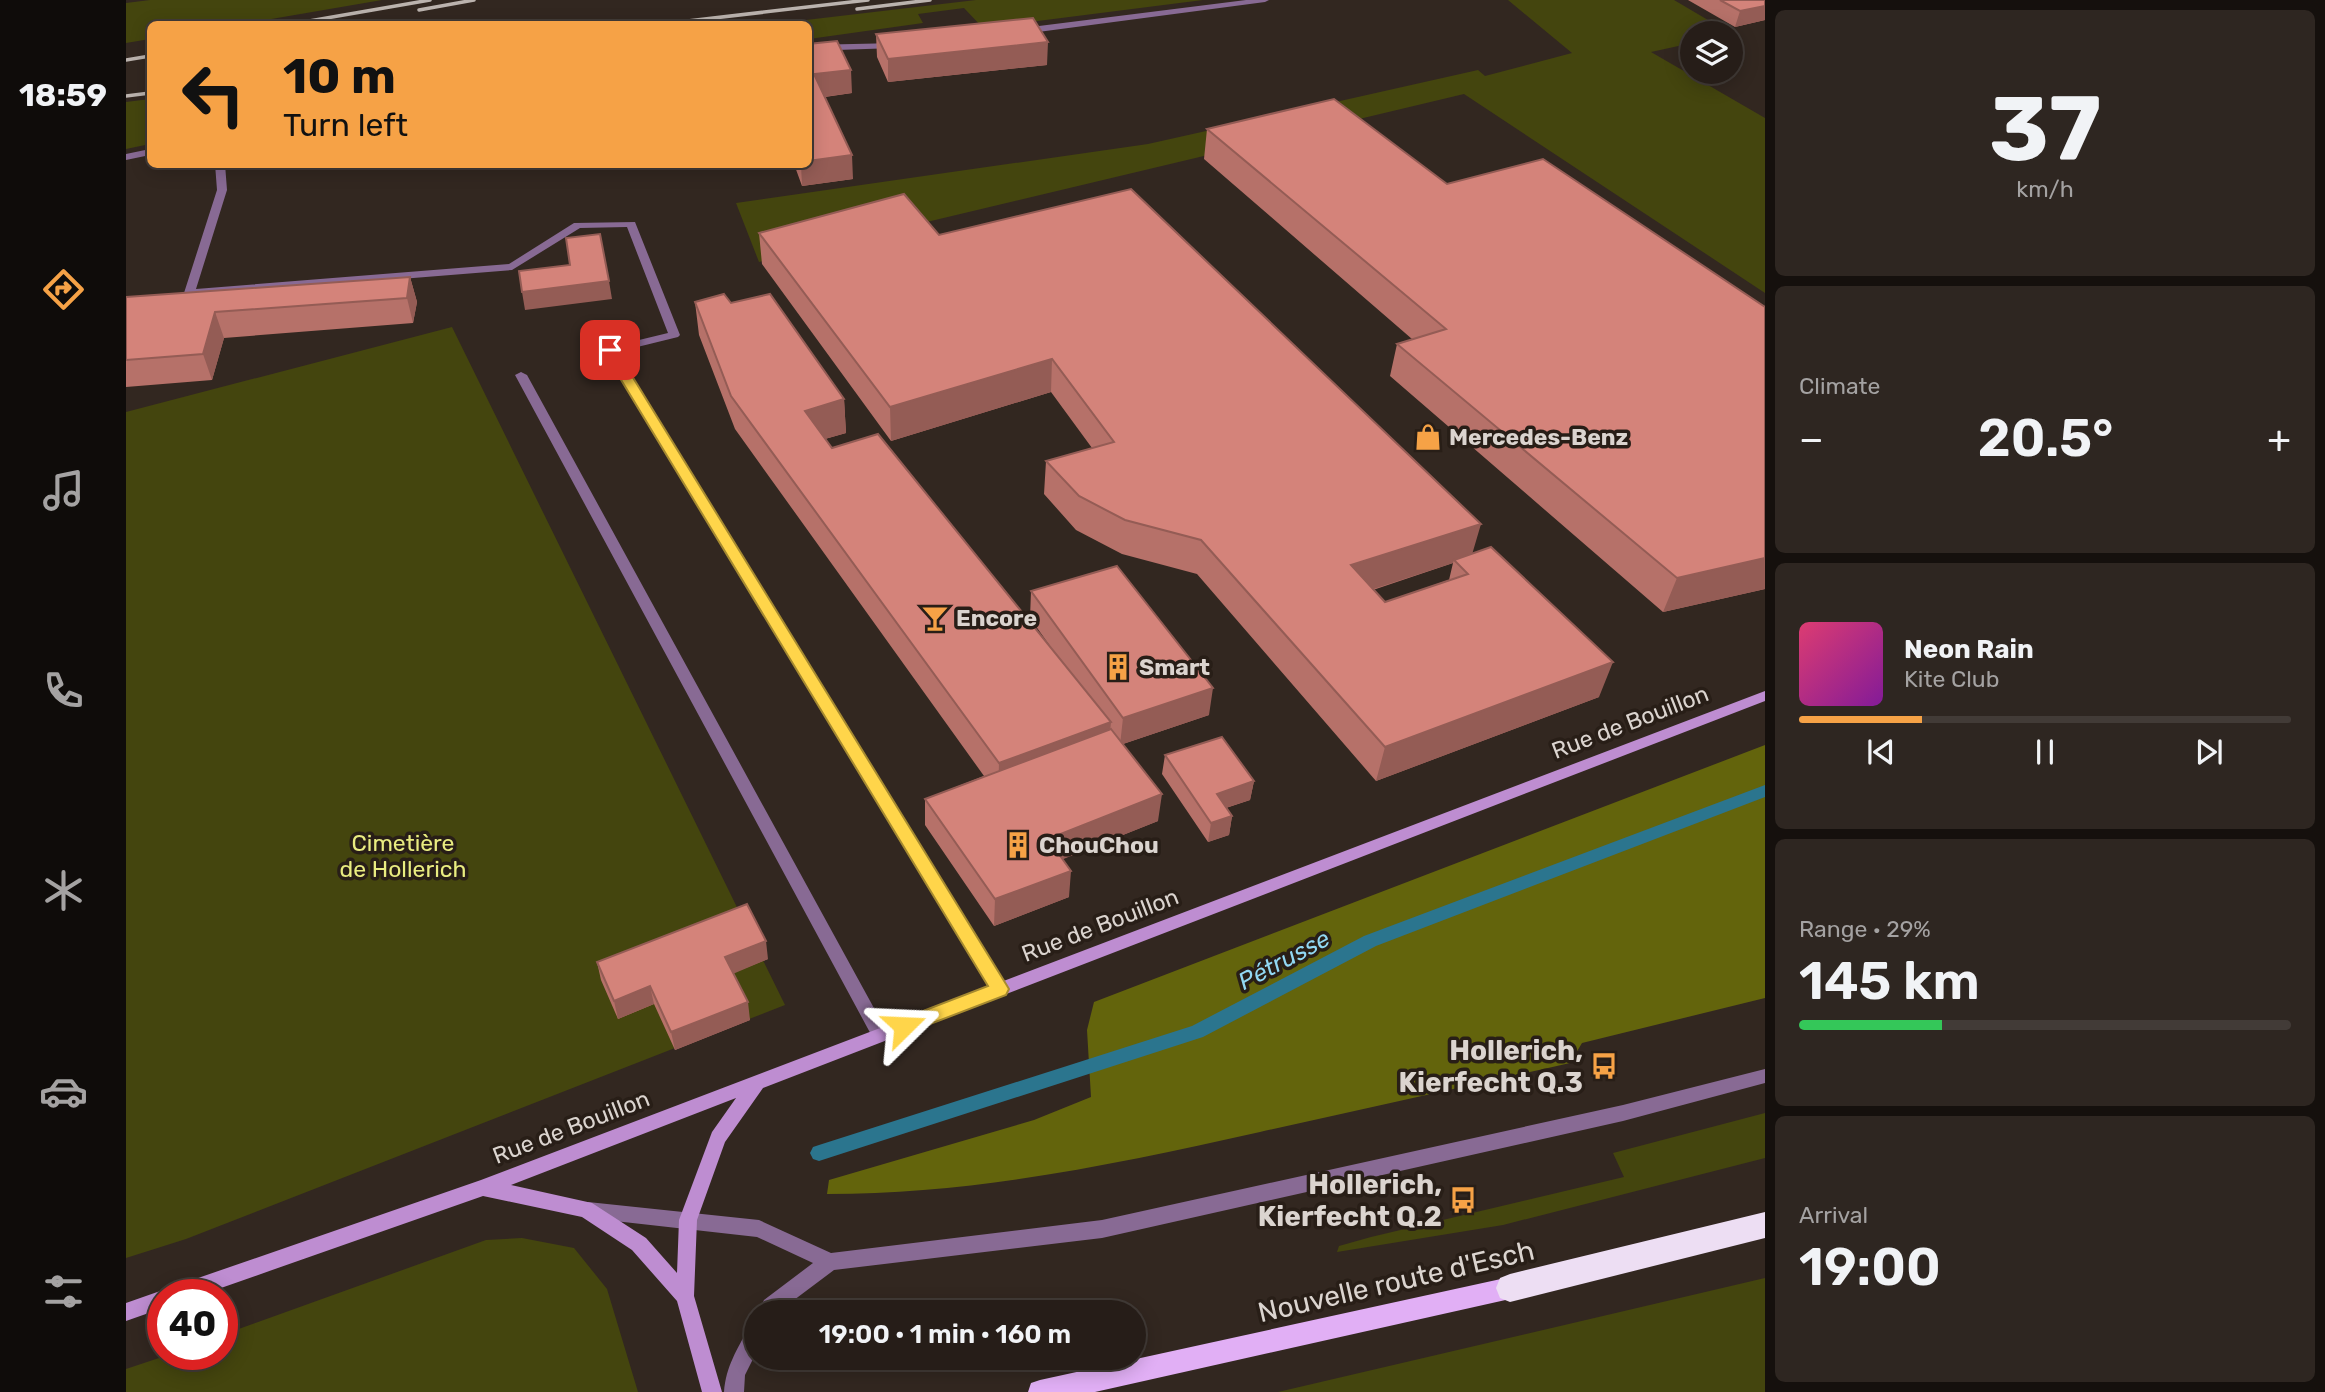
<!DOCTYPE html>
<meta charset="utf-8">
<style>
body{margin:0;font-family:Rubik,sans-serif;background:#2e2621;color:#f1f3f6;height:100vh;display:flex;flex-direction:column;font-size:26px;white-space:nowrap}
*{box-sizing:border-box;margin:0}
p{font-size:23px;color:#a4a2a2}
.icon{flex:none;width:38px;height:38px;fill:none;stroke:currentColor;stroke-width:2;stroke-linecap:round;stroke-linejoin:round}
.map{position:relative;flex:1;overflow:hidden}
.drawer{display:flex;flex-direction:column;gap:10px;padding:10px;background:#15100d;width:560px}
.drawer>*{flex:none}
.banner{position:absolute;left:21px;top:21px;width:665px;height:147px;border-radius:10px;box-shadow:0 4px 18px #0003,0 0 0 2px #423b37;background:#f6a246;color:#111;overflow:hidden}
.fabs{position:absolute;left:1554px;top:21px;display:grid;gap:14px}
.fabs a{display:grid;place-items:center;width:63px;height:63px;border-radius:50%;background:#261d18;box-shadow:0 4px 18px #0003,0 0 0 2px #423b37;font-size:35px}
.speed{position:absolute;left:21px;top:1279px;display:flex;gap:14px;font-size:35px;font-weight:700;text-align:center}
.speed>*{display:grid;place-content:center;width:91px;height:91px;border-radius:50%;background:#261d18;box-shadow:0 4px 18px #0003,0 0 0 2px #423b37;line-height:1}
.speed .limit{border:10px solid #d22;background:#fff;color:#111}
.pin{position:absolute;display:grid;place-items:center;width:60px;height:60px;color:#fff;margin:-30px;border-radius:14px;box-shadow:0 4px 10px #0006}
.me{position:absolute;width:77px;margin:-38px;rotate:69deg;stroke-linejoin:round;filter:drop-shadow(0 0 5px #0008)}
.turn{display:flex;align-items:center;gap:24px;height:147px;padding:0 21px;font-size:32px}
.turn .icon{width:91px;height:91px;stroke-width:2.5}
.turn b{display:block;font-size:49px;line-height:60px}
.big{font-size:52px;font-weight:600;line-height:1.1}
.drawer .tile{flex:1;display:flex;flex-direction:column;justify-content:center;gap:10px;min-width:0;padding:0 24px;border-radius:10px;background:#2e2621}
.drawer .dial{align-items:center;gap:0}
.dial b{font-size:91px;line-height:1}
.song{display:flex;align-items:center;gap:21px}
.cover{width:84px;height:84px;border-radius:10px;background:linear-gradient(135deg,hsl(340 70% 55%),hsl(290 70% 35%))}
.played{height:7px;border-radius:4px;background:linear-gradient(90deg,#f6a246 25%,#423b37 25%)}
.keys{display:flex;justify-content:space-around;direction:ltr}
.heat{display:flex;justify-content:space-between;align-items:center;font-size:38px;direction:ltr}
.charge{height:10px;border-radius:5px;background:linear-gradient(90deg,#34c759 29%,#423b37 0)}
.trip{position:absolute;left:618px;top:1300px;width:402px;height:70px;border-radius:35px;background:#261d18;box-shadow:0 4px 18px #0003,0 0 0 2px #423b37;font-weight:600;line-height:70px;text-align:center}
main{display:flex;flex:1;min-height:0}
.menu{display:flex;flex-direction:column;width:126px;justify-content:space-around;align-items:center;background:#0f0c0a;color:#a4a2a2}
.menu .icon{width:49px;height:49px}
.menu .active{color:#f6a246}
.menu b{font-size:32px;color:#f1f3f6}
.map>svg:first-child{display:block}
</style>
<main>
<nav class="menu">
<b>18:59</b>
<svg class="icon active" aria-label="directions" viewBox="0 0 24 24"><path d="M12 3l9 9-9 9-9-9zM9 14v-3h6M13 9l2 2-2 2"/></svg>
<svg class="icon" aria-label="music" viewBox="0 0 24 24"><path d="M9 18V5l10-2v13"/><circle cx="6" cy="18" r="3"/><circle cx="16" cy="16" r="3"/></svg>
<svg class="icon" aria-label="phone" viewBox="0 0 24 24"><path d="M5 4h4l2 5-3 2q2 4 5 5l2-3 5 2v4C11 20 4 13 5 4z"/></svg>
<svg class="icon" aria-label="climate" viewBox="0 0 24 24"><path d="M12 3v18M4 7l16 10M4 17L20 7"/></svg>
<svg class="icon" aria-label="car" viewBox="0 0 24 24"><path d="M5 17H2v-5l4-1 3-4h7l3 4 3 1v5h-3M9 17h6M6 11h13"/><circle cx="7" cy="17" r="2"/><circle cx="17" cy="17" r="2"/></svg>
<svg class="icon" aria-label="filters" viewBox="0 0 24 24"><path d="M4 7h16M4 17h16"/><circle cx="9" cy="7" r="2"/><circle cx="15" cy="17" r="2"/></svg>
</nav>
<div class="map">
<svg width="1639" height="1392" viewBox="0 0 1639 1392">
<rect width="100%" height="100%" fill="#322720"/>
<path fill="#44450e" d="M 24,0 L 256,0 L 116,24 L 24,24 L 24,39 L 0,43 L 0,3 Z
M 850,0 L 1077,0 L 857,28 L 838,8 L 792,14 L 797,23 L 683,39 L 682,24 L 646,24 Z
M 1382,0 L 1548,0 L 1604,33 L 1566,33 L 1566,43 L 1525,52 L 1639,118 L 1639,293 L 1338,94 L 633,262 L 610,203 L 1022,144 L 1352,70 L 1359,76 L 1446,53 Z
M 24,99 L 24,144 L 0,149 L 0,102 Z
M 326,327 L 659,1005 L 60,1239 L 0,1258 L 0,412 Z
M 1639,1113 L 1639,1158 L 1377,1225 L 1211,1252 L 1213,1246 L 1245,1237 L 1498,1177 L 1487,1153 Z
M 396,1238 L 448,1248 L 481,1289 L 512,1392 L 0,1392 L 0,1369 L 42,1355 L 96,1354 L 96,1335 L 360,1240 Z
M 1639,1278 L 1639,1392 L 1152,1392 Z"/>
<path fill="#63640c" d="M 1639,745 L 1639,998 L 1456,1043 L 1444,1063 C 1341,1086 1238,1109 1134,1132 C 990,1164 850,1194 701,1194 L 703,1180 L 908,1120 L 965,1097 L 961,1030 L 968,1002 Z"/>
<g fill="none" stroke-linecap="round" stroke-linejoin="round">
<path fill="#2b758e" fill-rule="evenodd" d="M 1639,785 L 1639,797 L 1250,946 L 1077,1037 L 693,1161 L 687,1159 L 684,1153 L 687,1147 L 693,1145 L 1066,1026 L 1238,936 Z"/>
<path fill="#886a94" fill-rule="evenodd" d="M 1120,0 L 1143,0 L 1139,2 L 897,34 L 893,31 L 897,28 Z
M 772,43 L 773,45 L 769,48 L 682,51 L 682,45 Z
M 24,149 L 24,155 L 0,160 L 0,154 Z
M 89,164 L 99,164 L 101,190 L 70,289 L 383,264 L 448,223 L 509,222 L 554,335 L 552,337 L 491,352 L 880,984 L 882,989 L 880,994 L 874,996 L 868,994 L 478,350 L 480,348 L 542,333 L 501,227 L 454,228 L 386,270 L 63,296 L 58,293 L 91,190 Z
M 395,372 L 401,375 L 760,1030 L 762,1035 L 760,1040 L 754,1042 L 748,1040 L 389,375 Z
M 1639,1069 L 1639,1083 L 1497,1121 L 976,1238 L 708,1270 L 652,1312 L 632,1312 L 638,1300 L 687,1263 L 631,1237 L 462,1218 L 456,1216 L 453,1210 L 456,1204 L 462,1202 L 633,1220 L 705,1253 L 976,1220 L 1497,1105 Z
M 630,1325 L 630,1353 L 619,1375 L 618,1392 L 598,1392 C 600,1366 611,1350 623,1327 Z"/>
<path fill="#be8dd1" fill-rule="evenodd" d="M 1639,691 L 1639,701 L 637,1088 L 599,1142 L 571,1220 L 568,1296 L 596,1392 L 576,1392 L 551,1301 L 506,1250 L 456,1217 L 357,1196 L 75,1295 L 37,1295 L 37,1308 L 0,1321 L 0,1303 L 37,1290 L 41,1291 L 49,1286 L 355,1180 ZM 610,1098 L 586,1132 L 553,1220 L 551,1273 L 520,1238 L 466,1203 L 385,1185 Z"/>
<path fill="#e1aff5" fill-rule="evenodd" d="M 1384,1277 L 1392,1280 L 1396,1288 L 1392,1296 L 1384,1299 L 969,1392 L 902,1392 L 905,1383 L 914,1380 Z"/>
<path fill="#eddef3" fill-rule="evenodd" d="M 1639,1212 L 1639,1238 L 1384,1302 L 1374,1298 L 1370,1288 L 1374,1278 L 1384,1274 Z"/>
<path stroke="#bbb3ae" stroke-width="3.5" d="M 731,9 L 804,0
M 293,10 L 348,0
M 166,24 L 304,0
M 536,24 L 742,0
M 0,60 L 24,56
M 0,96 L 24,93"/>
</g>
<path fill="#b67169" fill-rule="evenodd" d="M 1562,0 L 1639,0 L 1639,20 L 1609,27 Z
M 750,34 L 921,65 L 762,82 L 751,57 Z
M 682,44 L 726,93 L 699,97 L 727,179 L 676,186 L 668,164 L 682,164 Z
M 1081,129 L 1321,184 L 1639,589 L 1537,612 L 1264,376 L 1271,344 L 1286,339 L 1078,159 Z
M 633,233 L 813,235 L 1346,554 L 1473,697 L 1250,781 L 1071,574 L 996,554 L 950,530 L 918,494 L 920,461 L 966,448 L 925,392 L 765,441 L 636,264 ZM 1327,563 L 1323,580 L 1259,602 L 1247,590 Z
M 284,277 L 291,302 L 287,323 L 98,338 L 86,380 L 0,387 L 0,297 Z
M 569,302 L 605,303 L 718,399 L 720,433 L 699,439 L 706,448 L 924,646 L 904,618 L 905,591 L 1083,715 L 997,744 L 1032,821 L 936,859 L 943,897 L 868,926 L 799,825 L 799,799 L 858,776 L 609,429 L 573,335 Z
M 1039,755 L 1128,781 L 1124,800 L 1100,808 L 1106,816 L 1103,835 L 1082,842 L 1036,774 Z
M 642,959 L 607,973 L 624,1020 L 549,1050 L 528,1004 L 492,1019 L 475,980 L 471,962 Z"/>
<path fill="#945c55" d="M 1639,6 L 1639,20 L 1609,27 L 1614,11 Z
M 922,42 L 921,65 L 762,82 L 762,59 Z
M 725,70 L 726,93 L 690,98 L 688,74 Z
M 726,155 L 727,179 L 676,186 L 675,164 L 682,164 L 682,161 Z
M 284,277 L 291,302 L 287,323 L 281,298 Z
M 483,281 L 486,299 L 399,310 L 396,292 Z
M 89,312 L 98,338 L 86,380 L 77,354 Z
M 926,359 L 925,392 L 765,441 L 764,407 Z
M 718,399 L 720,433 L 681,444 L 679,411 Z
M 1355,524 L 1345,558 L 1328,560 L 1327,563 L 1217,599 L 1225,565 Z
M 1639,558 L 1639,589 L 1537,612 L 1551,578 Z
M 1487,662 L 1473,697 L 1250,781 L 1259,747 Z
M 1087,688 L 1083,715 L 994,745 L 997,718 Z
M 985,722 L 982,756 L 872,797 L 873,763 Z
M 1128,781 L 1124,800 L 1087,812 L 1091,794 Z
M 1036,794 L 1032,821 L 920,866 L 922,839 Z
M 1106,816 L 1103,835 L 1082,842 L 1085,823 Z
M 945,871 L 943,897 L 868,926 L 869,899 Z
M 640,941 L 642,959 L 602,976 L 599,957 Z
M 524,986 L 528,1004 L 492,1019 L 488,1001 Z
M 622,1002 L 624,1020 L 549,1050 L 545,1032 Z"/>
<path fill="#d4837a" stroke="#945c55" stroke-width="2" d="M 1594,0 L 1639,0 L 1639,6 L 1614,11 Z
M 907,18 L 922,42 L 762,59 L 750,34 Z
M 711,41 L 725,70 L 688,74 L 726,155 L 682,161 L 682,44 Z
M 1208,99 L 1321,184 L 1417,159 L 1639,307 L 1639,558 L 1551,578 L 1271,344 L 1320,329 L 1081,129 Z
M 1005,189 L 1355,524 L 1225,565 L 1259,602 L 1342,574 L 1328,560 L 1365,547 L 1487,662 L 1259,747 L 1075,540 L 999,520 L 953,496 L 920,461 L 988,442 L 926,359 L 764,407 L 633,233 L 778,194 L 813,235 Z
M 474,234 L 483,281 L 396,292 L 393,271 L 444,265 L 440,238 Z
M 284,277 L 281,298 L 89,312 L 77,354 L 0,360 L 0,297 Z
M 598,294 L 605,303 L 644,294 L 718,399 L 679,411 L 706,448 L 752,434 L 985,722 L 873,763 L 605,396 L 569,302 Z
M 991,566 L 1087,688 L 997,718 L 905,591 Z
M 985,729 L 1036,794 L 922,839 L 945,871 L 869,899 L 799,799 Z
M 1096,737 L 1128,781 L 1091,794 L 1106,816 L 1085,823 L 1039,755 Z
M 621,904 L 640,941 L 599,957 L 622,1002 L 545,1032 L 524,986 L 488,1001 L 471,962 Z"/>
<path fill="#ffd54a" stroke="#a68a30" stroke-width="2" d="M 484,346 L 490,350 L 880,984 L 883,989 L 880,995 L 778,1034 L 771,1032 L 769,1026 L 771,1021 L 862,986 L 477,350 Z"/>
<defs>
<symbol id="shop-bare" viewBox="-9 -9 18 18"><path d="M-5-2.5h2.3a2.7 3.5 0 0 1 5.4 0H5L5.5 6h-11ZM-1.5-2.5h3a1.5 2.3 0 0 0-3 0Z" fill="#f6a246" stroke="#281e17" stroke-width="2.5" paint-order="stroke"/></symbol>
<symbol id="bar-bare" viewBox="-9 -9 18 18"><path d="M-6-5H6L.8 .8V4.5H3.5V6h-7V4.5H-.8V.8Z" fill="#f6a246" stroke="#281e17" stroke-width="2.5" paint-order="stroke"/></symbol>
<symbol id="building-bare" viewBox="-9 -9 18 18"><path d="M-4-6H4V6H1V3H-1V6H-4ZM-2.5-4.3h1.7v1.8h-1.7ZM.8-4.3h1.7v1.8H.8ZM-2.5-1h1.7V.8h-1.7ZM.8-1h1.7V.8H.8Z" fill="#f6a246" stroke="#281e17" stroke-width="2.5" paint-order="stroke"/></symbol>
<symbol id="bus-bare" viewBox="-9 -9 18 18"><path d="M-5-6H5V4H4V6H2V4H-2V6H-4V4H-5ZM-3.5-4V0h7V-4ZM-3.5 1.2v1.5H-2V1.2ZM2 1.2v1.5H3.5V1.2Z" fill="#f6a246" stroke="#281e17" stroke-width="2.5" paint-order="stroke"/></symbol>
</defs>
<g fill-rule="evenodd">
<use href="#shop-bare" x="1283" y="418" width="38" height="38"/>
<use href="#bar-bare" x="790" y="599" width="38" height="38"/>
<use href="#building-bare" x="973" y="648" width="38" height="38"/>
<use href="#building-bare" x="873" y="826" width="38" height="38"/>
<use href="#bus-bare" x="1459" y="1047" width="38" height="38"/>
<use href="#bus-bare" x="1318" y="1181" width="38" height="38"/>
</g>
<g text-anchor="middle" stroke-width="7" stroke-linejoin="round" paint-order="stroke">
<g font-size="23" font-weight="bold" fill="#dbd4cf" stroke="#281e17" text-anchor="start">
<text x="1323" y="445">Mercedes-Benz</text>
<text x="830" y="626">Encore</text>
<text x="1013" y="675">Smart</text>
<text x="913" y="853">ChouChou</text>
</g>
<g font-size="23" fill="#dbd4cf" stroke="#281e17">
<text transform="translate(1504 722) rotate(-21)" y="8">Rue de Bouillon</text>
<text transform="translate(974 925) rotate(-21)" y="8">Rue de Bouillon</text>
<text transform="translate(445 1127) rotate(-21)" y="8">Rue de Bouillon</text>
</g>
<g font-size="23" fill="#e9ec80" stroke="#281e17">
<text x="277" y="851">Cimetière<tspan x="277" dy="26">de Hollerich</tspan></text>
</g>
<g font-size="24" font-style="italic" fill="#92d8f3" stroke="#281e17">
<text transform="translate(1158 960) rotate(-28)" y="8">Pétrusse</text>
</g>
<g font-size="28" font-weight="bold" fill="#dbd4cf" stroke="#281e17" text-anchor="end">
<text x="1457" y="1060">Hollerich,<tspan x="1457" dy="32">Kierfecht Q.3</tspan></text>
<text x="1316" y="1194">Hollerich,<tspan x="1316" dy="32">Kierfecht Q.2</tspan></text>
</g>
<g font-size="28" fill="#dbd4cf" stroke="#281e17">
<text transform="translate(1270 1281) rotate(-13)" y="10">Nouvelle route d'Esch</text>
</g>
</g>
</svg>
<div class="fabs">
<a><svg class="icon" aria-label="layers" viewBox="0 0 24 24"><path d="M12 4l9 5-9 5-9-5zM3 14l9 5 9-5"/></svg></a>
</div>
<div class="speed"><div class="limit">40</div></div>
<div class="pin" style="left:484px;top:350px;background:#d93025"><svg class="icon" aria-label="arrive" viewBox="0 0 24 24"><path d="M6 21V4h12l-3 4 3 4H6"/></svg></div>
<svg class="me" style="left:778px;top:1026px" viewBox="-20 -20 40 40"><path d="M0-17L14 15 0 8-14 15z" fill="#ffd54a" stroke="#fff" stroke-width="4"/></svg>
<div class="trip">19:00 · 1 min · 160 m</div>
<div class="banner">
<div class="turn"><svg class="icon" aria-label="left" viewBox="0 0 24 24"><path d="M17 20v-9H6M10 6l-5 5 5 5"/></svg><div><b>10 m</b>Turn left</div></div>
</div>
</div>
<section class="drawer">
<div class="tile dial"><b>37</b><p>km/h</p></div>
<div class="tile"><p>Climate</p>
<div class="heat"><a>−</a><b class="big">20.5°</b><a>+</a></div>
</div>
<div class="tile">
<div class="song"><i class="cover"></i><div><b>Neon Rain</b><p>Kite Club</p></div></div>
<div class="played"></div>
<div class="keys"><svg class="icon" aria-label="previous" viewBox="0 0 24 24"><path d="M18 5L8 12l10 7zM5 5v14"/></svg><svg class="icon" aria-label="pause" viewBox="0 0 24 24"><path d="M8 5v14M16 5v14"/></svg><svg class="icon" aria-label="next" viewBox="0 0 24 24"><path d="M6 5l10 7-10 7zM19 5v14"/></svg></div>
</div>
<div class="tile"><p>Range · 29%</p><b class="big">145 km</b><div class="charge"></div></div>
<div class="tile"><p>Arrival</p><b class="big">19:00</b></div>
</section>
</main>
